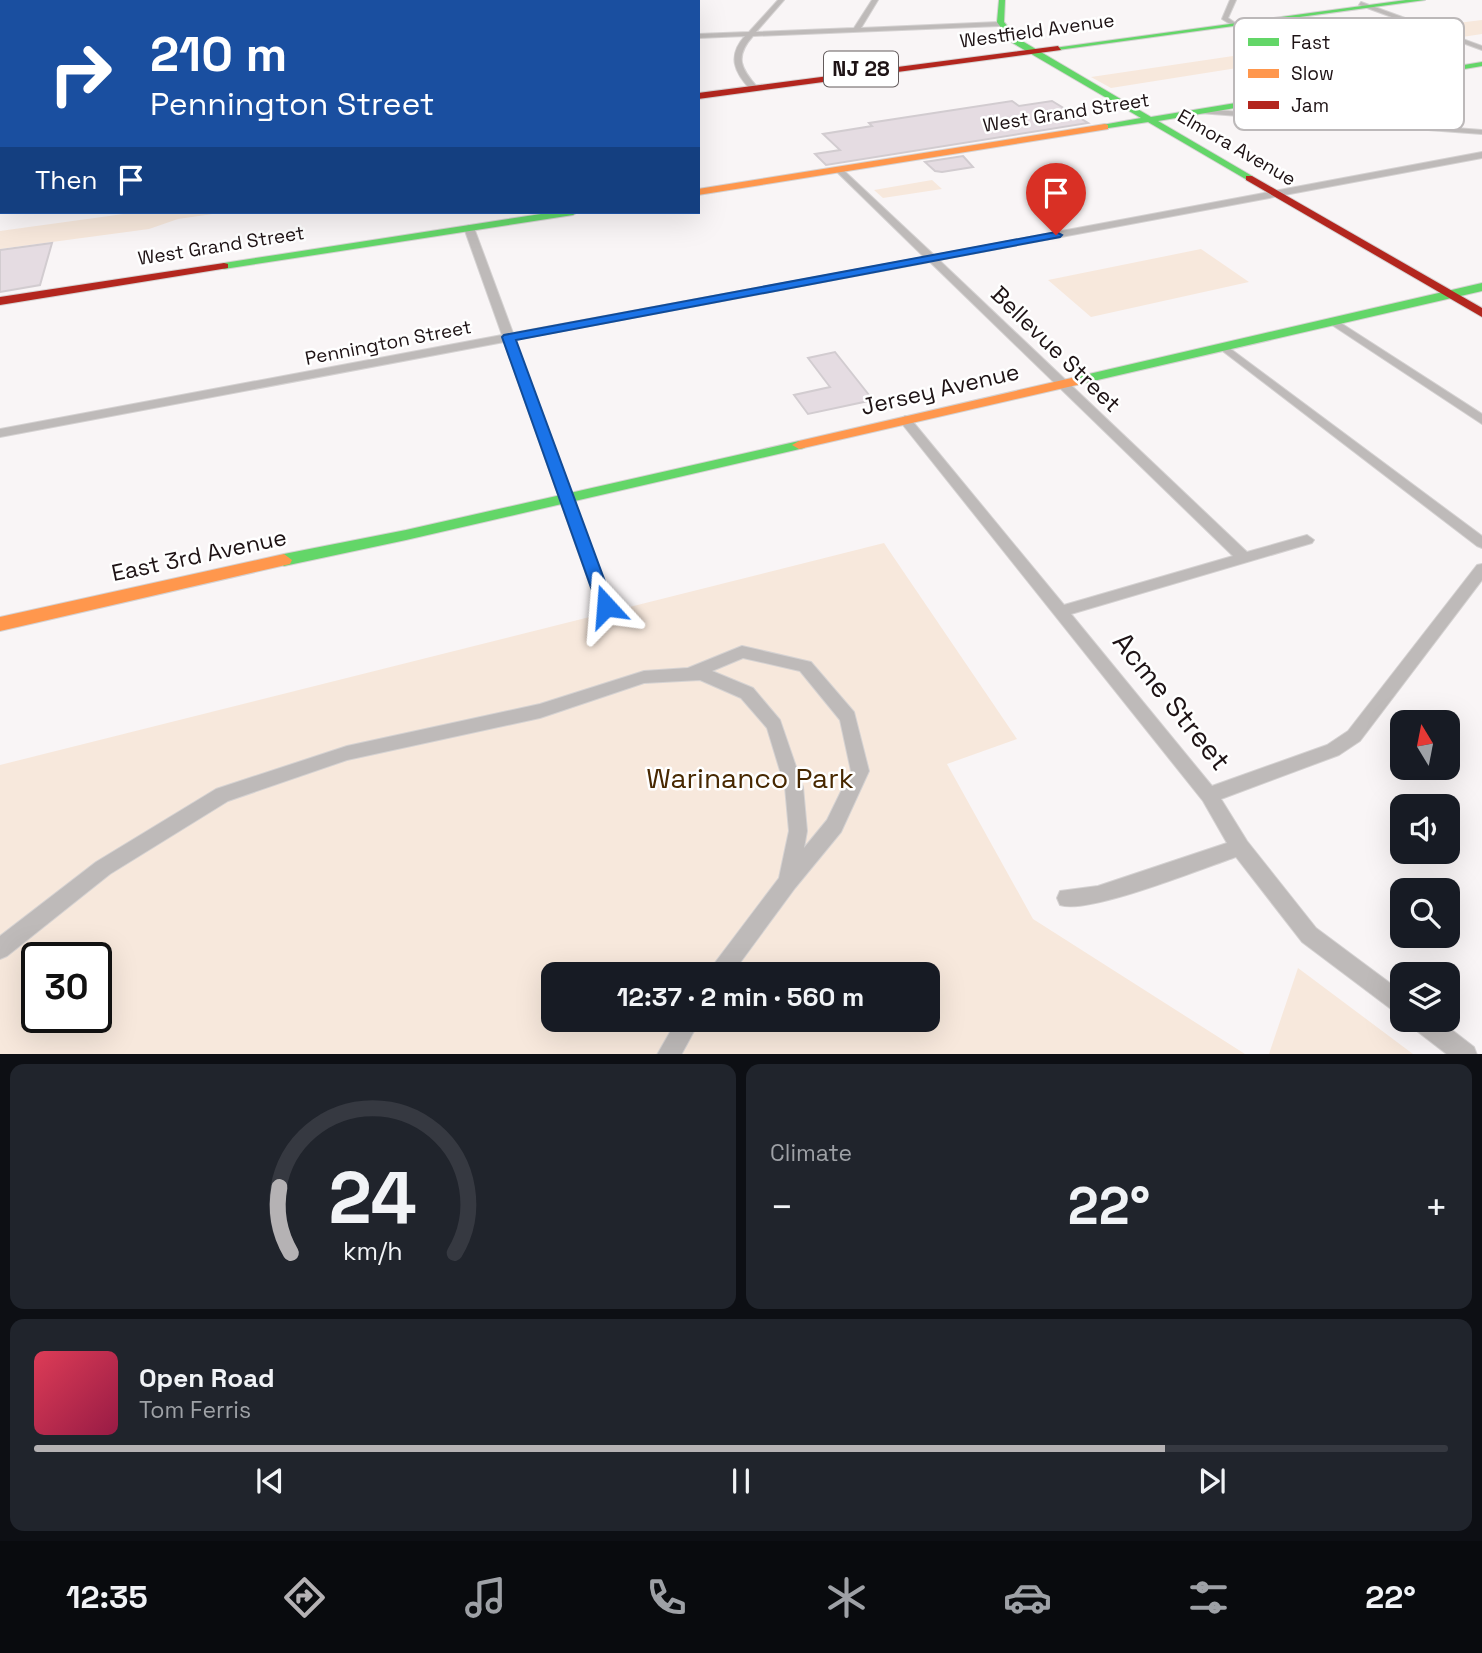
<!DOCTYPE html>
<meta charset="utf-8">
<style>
body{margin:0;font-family:"Space Grotesk",sans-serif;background:#20242c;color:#f1f3f6;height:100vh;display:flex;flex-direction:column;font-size:26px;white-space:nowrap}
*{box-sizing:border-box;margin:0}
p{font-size:23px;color:#9ea1a6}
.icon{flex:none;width:38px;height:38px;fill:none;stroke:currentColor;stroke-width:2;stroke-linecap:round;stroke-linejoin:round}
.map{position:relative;height:1054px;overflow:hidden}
.details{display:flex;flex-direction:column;gap:10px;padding:10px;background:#0d0f14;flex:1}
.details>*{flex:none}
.top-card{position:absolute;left:0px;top:0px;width:700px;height:214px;box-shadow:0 7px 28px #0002;background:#1a4fa0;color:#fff;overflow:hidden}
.needle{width:46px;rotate:350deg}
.tools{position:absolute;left:1390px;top:710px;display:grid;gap:14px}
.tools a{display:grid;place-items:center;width:70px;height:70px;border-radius:14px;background:#171b24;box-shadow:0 7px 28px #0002;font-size:35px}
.speed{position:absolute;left:21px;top:942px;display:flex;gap:14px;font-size:35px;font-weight:700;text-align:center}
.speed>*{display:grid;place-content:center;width:91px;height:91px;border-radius:50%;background:#171b24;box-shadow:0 7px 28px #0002;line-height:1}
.speed .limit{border:4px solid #111;border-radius:10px;background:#fff;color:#111}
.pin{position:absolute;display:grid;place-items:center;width:60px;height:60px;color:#fff;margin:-72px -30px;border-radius:50% 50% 50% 0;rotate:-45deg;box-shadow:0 0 7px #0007}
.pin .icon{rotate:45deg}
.me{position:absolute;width:77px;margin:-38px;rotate:341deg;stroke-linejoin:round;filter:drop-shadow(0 0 5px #0008)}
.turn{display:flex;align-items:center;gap:24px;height:147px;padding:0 35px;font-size:32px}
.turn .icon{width:91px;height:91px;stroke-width:2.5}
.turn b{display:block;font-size:49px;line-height:60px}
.then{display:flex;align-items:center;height:66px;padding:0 35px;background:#0003;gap:14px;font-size:26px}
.big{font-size:52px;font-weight:800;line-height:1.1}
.details .widget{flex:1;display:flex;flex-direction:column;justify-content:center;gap:10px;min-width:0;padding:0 24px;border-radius:14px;background:#20242c}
.details .dial{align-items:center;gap:0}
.dial svg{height:182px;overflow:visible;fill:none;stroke:#363941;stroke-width:7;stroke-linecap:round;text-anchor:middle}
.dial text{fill:#f1f3f6;stroke:none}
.song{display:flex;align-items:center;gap:21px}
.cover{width:84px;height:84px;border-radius:10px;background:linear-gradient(135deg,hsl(350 70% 55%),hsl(340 70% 35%))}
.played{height:7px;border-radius:4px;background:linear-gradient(90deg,#b5b2b4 80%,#363941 80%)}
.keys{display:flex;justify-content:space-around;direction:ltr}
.heat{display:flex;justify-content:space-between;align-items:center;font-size:38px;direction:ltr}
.details .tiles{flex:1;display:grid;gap:10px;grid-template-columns:1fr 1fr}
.widget:last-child{grid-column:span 2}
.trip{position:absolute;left:541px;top:962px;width:399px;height:70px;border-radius:14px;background:#171b24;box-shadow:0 7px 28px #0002;font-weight:800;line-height:70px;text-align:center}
.tabs{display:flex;height:112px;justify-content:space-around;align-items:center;background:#090b0e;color:#9ea1a6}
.tabs .icon{width:49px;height:49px}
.tabs .on{color:#b5b2b4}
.tabs b{font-size:32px;color:#f1f3f6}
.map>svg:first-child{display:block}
</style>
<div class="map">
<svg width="1482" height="1055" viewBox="0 0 1482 1055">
<rect width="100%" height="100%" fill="#f9f5f6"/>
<path fill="#f7e8dc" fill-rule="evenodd" d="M 1482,20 L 1482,34 L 1462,37 L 1433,26 Z
M 1419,29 L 1449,40 L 1256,65 L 1111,88 L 1091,77 L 1281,49 C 1302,44 1321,44 1342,40 C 1368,35 1393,31 1419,29 Z
M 932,180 L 942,189 L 883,198 L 874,190 Z
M 138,212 L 227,212 L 178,219 L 149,229 L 0,249 L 0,231 Z
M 1201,249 L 1249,282 L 1091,317 L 1048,280 Z
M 884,543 L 1017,739 L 947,764 L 1033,919 L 1245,1054 L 0,1055 L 0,765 ZM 37,957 L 96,957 L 96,1017 L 37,1017 ZM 553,975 L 928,975 L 928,1020 L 553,1020 Z
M 1298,968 L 1413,1054 L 1269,1054 Z"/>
<path fill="#e5dce2" stroke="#d2ccd0" stroke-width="2" d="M 1012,101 L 1019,106 L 1052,101 L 1088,123 L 826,165 L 815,154 L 840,150 L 823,134 L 872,126 L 869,123 Z
M 963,156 L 973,167 L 942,172 L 935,171 L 925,162 Z
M 52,243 L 40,285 L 0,292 L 0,250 Z
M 835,352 L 873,400 L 808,414 L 794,395 L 830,387 L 808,358 Z"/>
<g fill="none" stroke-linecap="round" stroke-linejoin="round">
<defs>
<path id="street" d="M 39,0 L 45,0 L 38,2 Z
M 106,0 L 114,0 L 104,2 Z
M 170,0 L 193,0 L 165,2 Z
M 263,0 L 271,0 L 261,2 Z
M 454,0 L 461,0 L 452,2 Z
M 567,0 L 574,0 L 565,2 Z
M 681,0 L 687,0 L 679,2 Z
M 778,0 L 784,0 L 756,32 L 854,28 L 872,0 L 878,0 L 861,28 L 999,22 L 1002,24 L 999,26 L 753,36 C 734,57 741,69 758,88 L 751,90 C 734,72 727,56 745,36 L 698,38 L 698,34 L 749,32 Z
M 1230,0 L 1236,0 L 1228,18 L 1237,24 L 1235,27 L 1222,19 Z
M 1361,2 L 1482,46 L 1482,50 L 1359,5 Z
M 0,16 L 2,16 L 2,20 L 0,20 Z
M 0,66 L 2,66 L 0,71 Z
M 1202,109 L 1482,130 L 1482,134 L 1199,113 L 1198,111 Z
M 0,121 L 2,121 L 0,126 Z
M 0,145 L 2,145 L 2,149 L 0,149 Z
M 1482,152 L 1482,158 L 939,260 L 1247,552 L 1307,535 L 1314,540 L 1312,543 L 1071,614 L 1212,786 L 1327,745 L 1348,731 L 1477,565 L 1482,564 L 1482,580 L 1360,741 L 1339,755 L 1221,799 L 1247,841 L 1316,928 L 1402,992 L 1402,1015 L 1395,1012 L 1302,942 L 1236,857 C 1203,868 1088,915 1060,905 L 1057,898 L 1060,891 L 1098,886 L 1227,843 L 1203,801 L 899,420 L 905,416 L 909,417 L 1064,605 L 1233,556 L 930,262 L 515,340 L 613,605 L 610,609 L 600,609 L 597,605 L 504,342 L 0,437 L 0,429 L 502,335 L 464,228 L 469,225 L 474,228 L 513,333 L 924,257 L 837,172 L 836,170 L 840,167 L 934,255 Z
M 1333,318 L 1482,414 L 1482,424 L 1329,323 L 1329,319 Z
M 1224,344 L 1482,536 L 1482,548 L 1477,546 L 1220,349 L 1220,345 Z
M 742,646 L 811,662 L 854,712 L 869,771 L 841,832 L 795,888 L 731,975 L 708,975 L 711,968 L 779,878 L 789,831 L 785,787 L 767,728 L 741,698 L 700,680 L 644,683 L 540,718 L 347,760 L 228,801 L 110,874 L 7,956 L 0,959 L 0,936 L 96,862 L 216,789 L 347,746 L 540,704 L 644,671 L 688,668 ZM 743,658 L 800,671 L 840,720 L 851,771 L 827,820 L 804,848 L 807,831 L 803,787 L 780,720 L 753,688 L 712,671 Z
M 677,1020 L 700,1020 L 681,1055 L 657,1055 Z
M 1410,1020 L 1439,1020 L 1474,1047 L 1477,1055 L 1448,1055 L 1413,1028 Z"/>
<path id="fast" d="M 999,0 L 1005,0 L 1004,22 L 1017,38 L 1151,117 L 1482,62 L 1482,66 L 1158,121 L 1252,176 L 1252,180 L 1249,181 L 1148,122 L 1102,129 L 1102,125 L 1141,118 L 1011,42 L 997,22 Z
M 1406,0 L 1425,0 L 1058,50 L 1054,48 Z
M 0,185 L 2,185 L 2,191 L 0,191 Z
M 554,212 L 578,212 L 573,215 L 224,269 L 218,266 L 224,263 Z
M 1482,283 L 1482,291 L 1076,385 L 1069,381 L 1076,377 Z
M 799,441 L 806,445 L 804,448 L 406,540 L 284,566 L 276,560 L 284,554 L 406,530 Z"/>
<path id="slow" d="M 1105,124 L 1108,125 L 1108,129 L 698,195 L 698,189 Z
M 1076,377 L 1083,381 L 1081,384 L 799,449 L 792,445 L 799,441 Z
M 284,554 L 292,560 L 290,564 L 0,631 L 0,617 Z"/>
<path id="jam" d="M 1058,46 L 1061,50 L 698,99 L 698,93 Z
M 1246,176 L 1252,176 L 1482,308 L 1482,317 L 1246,180 Z
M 224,263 L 228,264 L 228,268 L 0,305 L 0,297 Z"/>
</defs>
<use href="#street" stroke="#d5d2d2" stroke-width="2"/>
<use href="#fast" stroke="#d5d2d2" stroke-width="2"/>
<use href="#slow" stroke="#d5d2d2" stroke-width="2"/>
<use href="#jam" stroke="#d5d2d2" stroke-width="2"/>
<use href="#street" fill="#bebab9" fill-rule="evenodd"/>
<use href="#fast" fill="#63d668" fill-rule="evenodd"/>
<use href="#slow" fill="#ff974d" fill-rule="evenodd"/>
<use href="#jam" fill="#b3261e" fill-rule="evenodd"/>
</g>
<path fill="#1a73e8" stroke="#114b97" stroke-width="2" d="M 1056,232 L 1062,235 L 1060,237 L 516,340 L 614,606 L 612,610 L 599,610 L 502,337 L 504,335 Z"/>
<g text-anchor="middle" stroke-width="5" stroke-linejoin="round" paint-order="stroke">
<g font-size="19" fill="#1e1315" stroke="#fff">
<text transform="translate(1037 30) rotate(-8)" y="7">Westfield Avenue</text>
<text transform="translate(1066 112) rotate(-9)" y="7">West Grand Street</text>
<text transform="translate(1237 147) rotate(30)" y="7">Elmora Avenue</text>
<text transform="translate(221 245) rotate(-9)" y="7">West Grand Street</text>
<text transform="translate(388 342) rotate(-11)" y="7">Pennington Street</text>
</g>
<rect fill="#fff" stroke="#625a5b" stroke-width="2" x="824" y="51.5" width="74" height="35" rx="5"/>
<g font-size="21" font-weight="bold" fill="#1e1315">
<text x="861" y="76">NJ 28</text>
</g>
<g font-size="23" fill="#1e1315" stroke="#fff">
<text transform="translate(1056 349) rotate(44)" y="8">Bellevue Street</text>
<text transform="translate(940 389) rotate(-13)" y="8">Jersey Avenue</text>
<text transform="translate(199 555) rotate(-12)" y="8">East 3rd Avenue</text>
</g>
<g font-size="28" fill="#1e1315" stroke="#fff">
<text transform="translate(1172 701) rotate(51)" y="10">Acme Street</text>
</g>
<g font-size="28" fill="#482800" stroke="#fff">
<text x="750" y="788">Warinanco Park</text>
</g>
</g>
<rect x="1234" y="18" width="230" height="112" rx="10" fill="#fff" stroke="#bcb8b9" stroke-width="2"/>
<rect x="1248" y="38" width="31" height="8" fill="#63d668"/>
<rect x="1248" y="69" width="31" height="9" fill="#ff974d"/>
<rect x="1248" y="101" width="31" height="8" fill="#b3261e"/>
<g font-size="19" fill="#1e1315">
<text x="1291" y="49">Fast</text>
<text x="1291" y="80">Slow</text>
<text x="1291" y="112">Jam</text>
</g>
</svg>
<div class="tools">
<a><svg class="needle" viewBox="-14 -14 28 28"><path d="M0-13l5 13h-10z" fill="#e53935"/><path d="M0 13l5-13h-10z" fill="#9ea1a6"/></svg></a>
<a><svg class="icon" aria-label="sound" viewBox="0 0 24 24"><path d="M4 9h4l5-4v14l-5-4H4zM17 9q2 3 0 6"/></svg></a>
<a><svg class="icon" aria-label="search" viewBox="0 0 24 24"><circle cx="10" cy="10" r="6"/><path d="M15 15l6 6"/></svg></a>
<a><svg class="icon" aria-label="layers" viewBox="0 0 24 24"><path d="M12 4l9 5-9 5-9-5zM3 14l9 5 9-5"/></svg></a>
</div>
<div class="speed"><div class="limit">30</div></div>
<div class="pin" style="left:1056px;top:235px;background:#d93025"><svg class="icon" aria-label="arrive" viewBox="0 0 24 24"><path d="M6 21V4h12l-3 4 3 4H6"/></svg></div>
<svg class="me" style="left:606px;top:606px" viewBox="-20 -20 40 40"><path d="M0-17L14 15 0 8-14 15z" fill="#1a73e8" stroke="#fff" stroke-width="4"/></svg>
<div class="trip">12:37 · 2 min · 560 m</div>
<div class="top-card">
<div class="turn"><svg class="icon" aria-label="right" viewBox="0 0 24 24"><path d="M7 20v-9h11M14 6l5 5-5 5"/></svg><div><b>210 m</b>Pennington Street</div></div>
<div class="then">Then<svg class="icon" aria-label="arrive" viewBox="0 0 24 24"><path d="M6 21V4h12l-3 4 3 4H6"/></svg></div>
</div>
</div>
<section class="details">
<div class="tiles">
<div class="widget dial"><svg viewBox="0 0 100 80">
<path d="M14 69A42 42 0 1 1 86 69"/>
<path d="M14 69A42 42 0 0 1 9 40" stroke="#b5b2b4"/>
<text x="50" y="56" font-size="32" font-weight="700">24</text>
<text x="50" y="72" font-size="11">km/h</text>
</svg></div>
<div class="widget"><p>Climate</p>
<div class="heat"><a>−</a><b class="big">22°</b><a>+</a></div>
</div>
<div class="widget">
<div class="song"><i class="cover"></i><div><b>Open Road</b><p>Tom Ferris</p></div></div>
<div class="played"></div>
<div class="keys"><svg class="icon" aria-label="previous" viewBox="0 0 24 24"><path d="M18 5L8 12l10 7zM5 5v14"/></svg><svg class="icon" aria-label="pause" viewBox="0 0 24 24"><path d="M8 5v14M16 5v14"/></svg><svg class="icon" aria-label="next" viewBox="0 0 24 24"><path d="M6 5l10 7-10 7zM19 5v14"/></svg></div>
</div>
</div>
</section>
<nav class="tabs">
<b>12:35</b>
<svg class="icon on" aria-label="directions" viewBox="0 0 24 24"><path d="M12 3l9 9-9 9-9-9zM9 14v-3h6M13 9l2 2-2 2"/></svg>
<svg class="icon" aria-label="music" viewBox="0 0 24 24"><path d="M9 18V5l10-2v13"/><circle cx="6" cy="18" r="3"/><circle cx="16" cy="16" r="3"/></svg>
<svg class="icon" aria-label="phone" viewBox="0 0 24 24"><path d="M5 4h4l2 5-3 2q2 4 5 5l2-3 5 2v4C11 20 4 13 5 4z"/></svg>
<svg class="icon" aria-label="climate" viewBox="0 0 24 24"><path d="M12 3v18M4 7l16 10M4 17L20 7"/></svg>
<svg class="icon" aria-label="car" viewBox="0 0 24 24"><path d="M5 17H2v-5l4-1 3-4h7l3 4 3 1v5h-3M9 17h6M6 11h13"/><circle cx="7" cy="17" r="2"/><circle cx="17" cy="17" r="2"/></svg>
<svg class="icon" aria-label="filters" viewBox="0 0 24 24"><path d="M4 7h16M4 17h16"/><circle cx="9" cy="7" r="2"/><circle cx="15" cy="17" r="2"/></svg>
<b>22°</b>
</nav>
